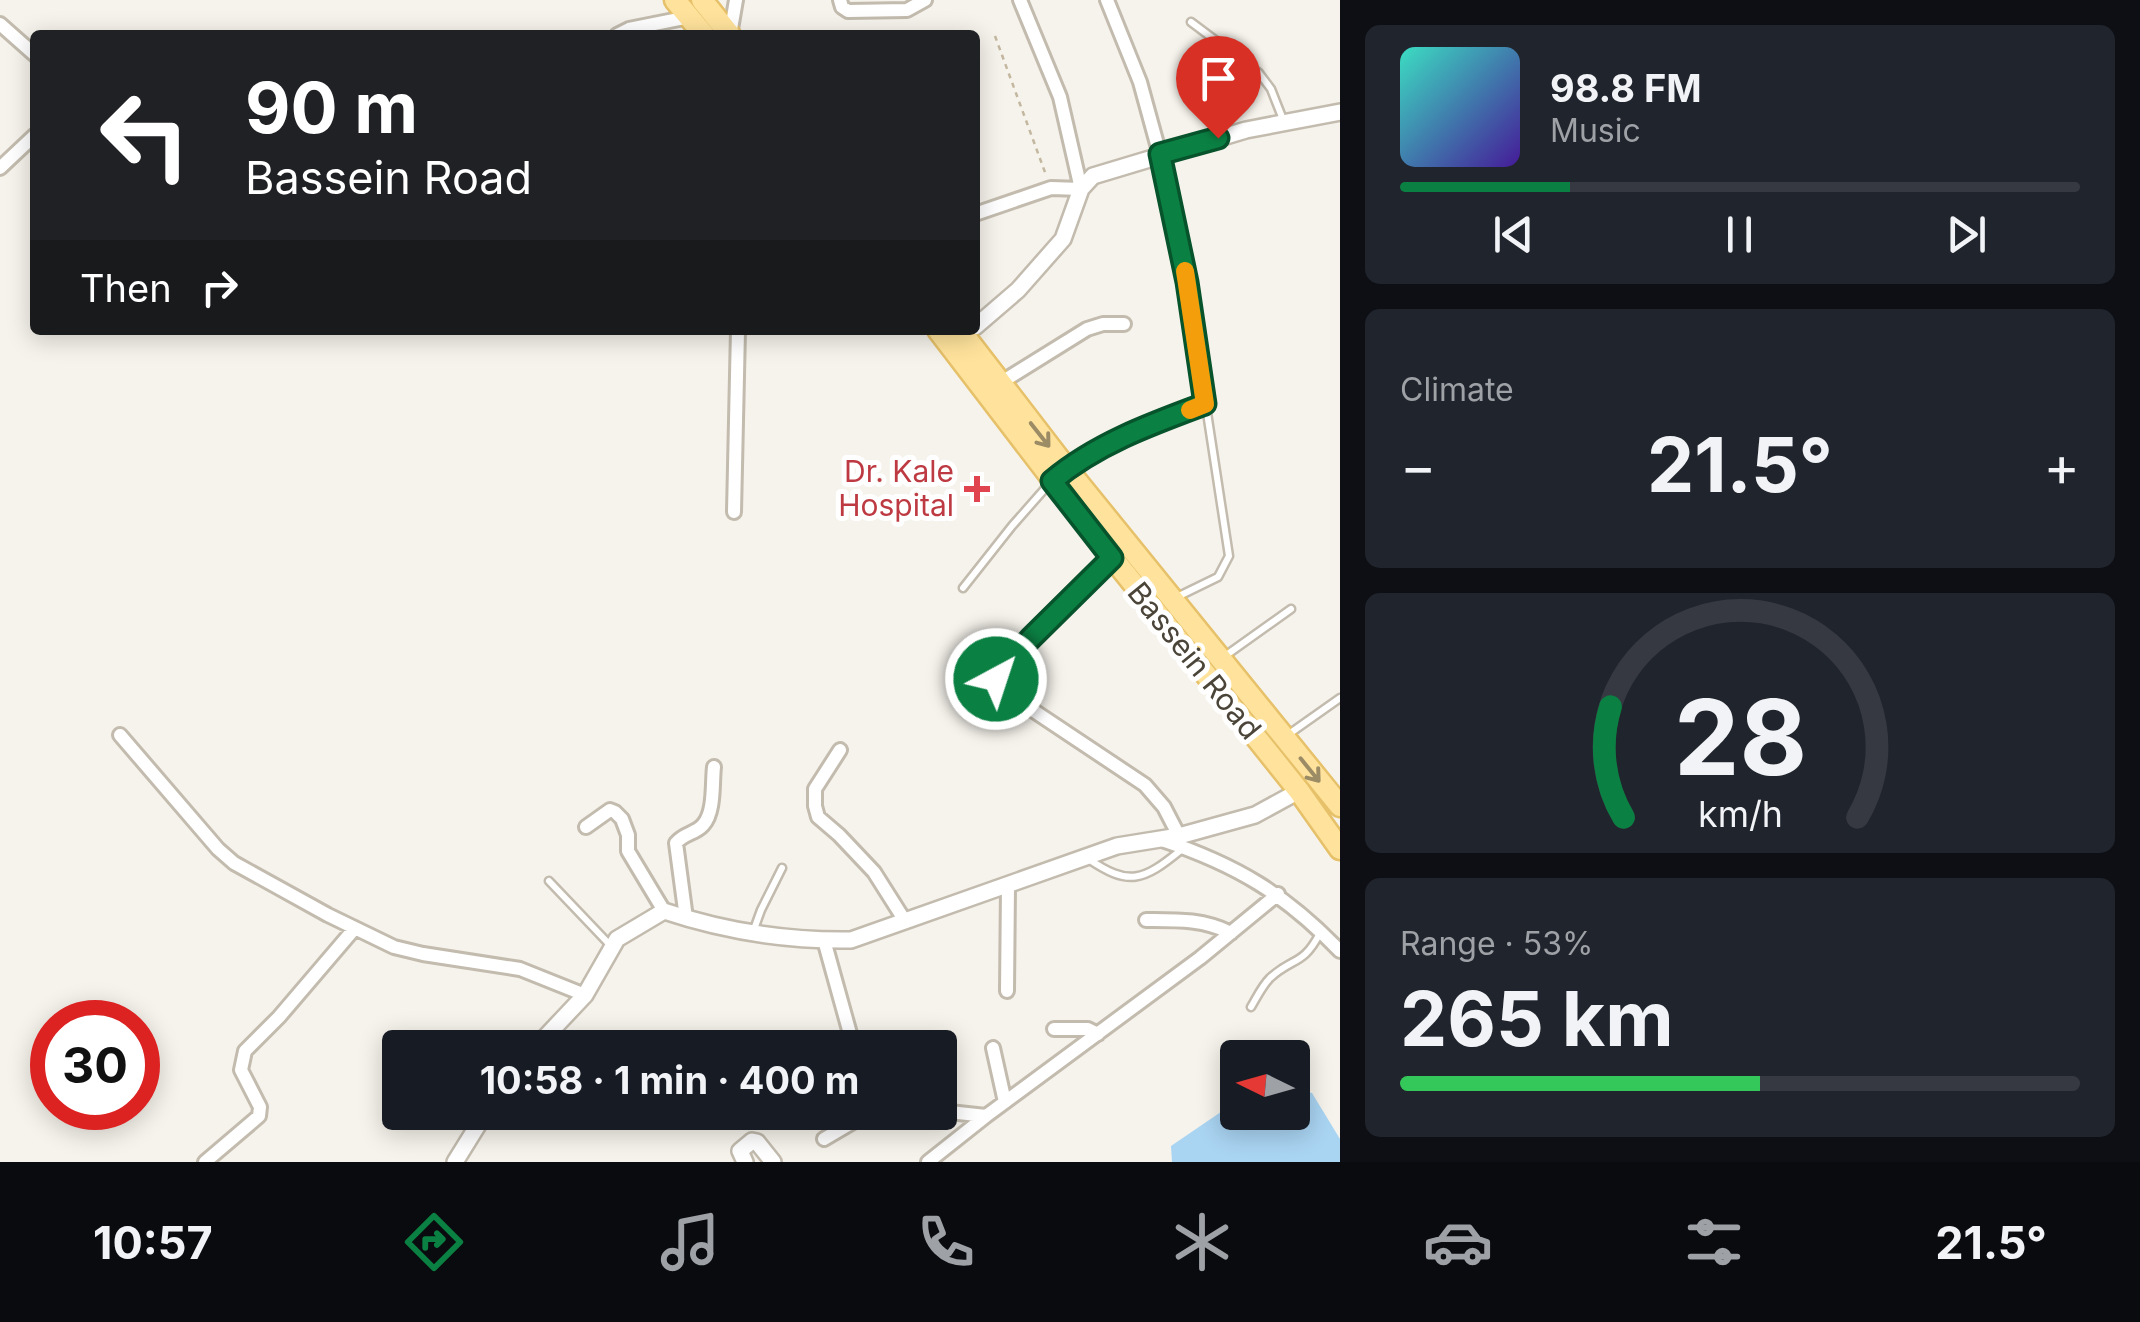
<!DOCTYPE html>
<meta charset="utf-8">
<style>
body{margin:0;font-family:Inter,sans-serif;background:#20242c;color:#f1f3f6;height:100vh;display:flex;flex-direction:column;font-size:38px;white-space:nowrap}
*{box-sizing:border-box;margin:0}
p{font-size:32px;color:#9ea1a6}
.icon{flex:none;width:55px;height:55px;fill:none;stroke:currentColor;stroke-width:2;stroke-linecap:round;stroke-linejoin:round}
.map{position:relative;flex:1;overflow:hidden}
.panel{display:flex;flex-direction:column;gap:25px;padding:25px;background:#0d0f14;width:800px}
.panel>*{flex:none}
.guide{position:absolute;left:30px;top:30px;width:950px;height:305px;border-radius:10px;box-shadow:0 5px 25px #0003;background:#202124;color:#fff;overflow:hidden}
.needle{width:65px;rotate:275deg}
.fabs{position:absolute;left:1220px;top:1040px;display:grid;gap:20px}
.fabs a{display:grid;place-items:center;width:90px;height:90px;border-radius:10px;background:#171b24;box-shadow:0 5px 25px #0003;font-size:50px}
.speed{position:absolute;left:30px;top:1000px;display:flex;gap:20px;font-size:50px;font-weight:700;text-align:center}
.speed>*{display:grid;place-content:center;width:130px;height:130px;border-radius:50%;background:#171b24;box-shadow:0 5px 25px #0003;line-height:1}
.speed .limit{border:15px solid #d22;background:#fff;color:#111}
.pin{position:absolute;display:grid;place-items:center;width:85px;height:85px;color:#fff;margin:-102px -42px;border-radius:50% 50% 50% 0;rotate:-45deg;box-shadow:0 0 10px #0007}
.pin .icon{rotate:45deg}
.me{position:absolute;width:110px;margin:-55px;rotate:40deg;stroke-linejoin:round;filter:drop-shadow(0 0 8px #0008)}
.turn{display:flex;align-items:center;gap:35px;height:210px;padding:0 50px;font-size:45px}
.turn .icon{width:130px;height:130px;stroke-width:2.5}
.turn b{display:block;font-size:70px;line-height:85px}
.then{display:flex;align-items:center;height:95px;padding:0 50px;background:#0003;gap:20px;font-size:38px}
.big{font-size:75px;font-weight:700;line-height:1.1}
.panel .tile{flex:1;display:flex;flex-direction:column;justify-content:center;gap:15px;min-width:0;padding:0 35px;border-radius:15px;background:#20242c}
.panel .dial{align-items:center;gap:0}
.dial svg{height:260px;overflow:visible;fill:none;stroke:#363941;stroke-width:7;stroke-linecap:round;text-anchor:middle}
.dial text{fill:#f1f3f6;stroke:none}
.song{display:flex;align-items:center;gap:30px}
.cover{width:120px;height:120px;border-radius:15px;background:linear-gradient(135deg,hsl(170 70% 55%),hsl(260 70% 35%))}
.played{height:10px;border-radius:5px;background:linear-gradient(90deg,#0b8043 25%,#363941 25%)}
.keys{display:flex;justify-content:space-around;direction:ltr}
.heat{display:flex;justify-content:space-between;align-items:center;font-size:55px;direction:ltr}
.charge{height:15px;border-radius:8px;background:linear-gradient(90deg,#34c759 53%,#363941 0)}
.trip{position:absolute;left:382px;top:1030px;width:575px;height:100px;border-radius:10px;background:#171b24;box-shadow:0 5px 25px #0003;font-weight:700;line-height:100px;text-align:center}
.tabs{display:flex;height:160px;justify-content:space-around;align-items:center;background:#090b0e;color:#9ea1a6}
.tabs .icon{width:70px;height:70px}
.tabs .active{color:#0b8043}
.tabs b{font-size:45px;color:#f1f3f6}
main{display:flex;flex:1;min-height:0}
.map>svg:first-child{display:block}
</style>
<main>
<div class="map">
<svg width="1340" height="1162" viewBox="0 0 1340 1162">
<rect width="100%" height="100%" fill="#f6f3ec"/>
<path fill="#a9d4f2" d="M 1293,1090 L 1312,1093 L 1340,1139 L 1340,1162 L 1172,1162 L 1171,1146 L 1237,1101 L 1238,1112 L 1292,1112 Z"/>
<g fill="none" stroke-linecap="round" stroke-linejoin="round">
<defs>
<path id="service" d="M 1191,22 L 1259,73 L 1271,89 L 1284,122
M 1161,158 L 1187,282 L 1229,556 L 1218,577 L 1177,597
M 1070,467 L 1136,430 L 1205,404
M 963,588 L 1012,526 L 1049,484
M 1225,656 L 1291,609
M 1289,734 L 1340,698
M 1087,858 C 1129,887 1143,881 1181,850
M 549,881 L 610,945
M 753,932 L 761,910 L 782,868
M 1251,1007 C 1257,997 1262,986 1270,978 C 1293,957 1303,966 1320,933"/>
<path id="minor" d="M 840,0 L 842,7 L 848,11 L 907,10 L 925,0
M 1107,0 L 1140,82 L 1160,155
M 0,24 L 35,55
M 617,35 L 629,29 L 689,17
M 730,35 L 736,0
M 0,168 L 35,135
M 975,214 L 1051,188 L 1081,189 L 1060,97 L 1020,0
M 1000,383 L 1087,329 L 1103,324 L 1124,324
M 734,512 L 738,330
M 1118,553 L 1000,672 L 996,679 L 998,687 L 1145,785 L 1164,807 L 1179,836
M 120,735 L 218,849 L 234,863 L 328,915 L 394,947 L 423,954 L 520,969 L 585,995
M 840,750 L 815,789 L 815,806 L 818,817 L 839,835 L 874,872 L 905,921
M 586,827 L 610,810 L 615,812 L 622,819 L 628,835 L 628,851 L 664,911
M 1162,840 C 1237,865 1285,894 1340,951
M 686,918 L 676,843 C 684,833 695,834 703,825 C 715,812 712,783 714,767
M 1146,920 C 1177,920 1203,919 1231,933
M 824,940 L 854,1048
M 1007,991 L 1008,886
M 1054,1029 L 1088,1029 L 1098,1034
M 993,1048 L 1005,1102
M 940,1111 L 986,1116
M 824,1139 L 870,1112
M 205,1162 L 259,1116 L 260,1107 L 241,1070 L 245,1051 L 279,1017 L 355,928
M 928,1162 L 986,1116 L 1200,958 L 1278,894"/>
<path id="tertiary" d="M 975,327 L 1018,290 L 1063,239 L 1081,189 L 1093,176 L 1246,130 L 1340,112
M 535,1048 L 585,995 L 617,939 L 664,911 C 724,931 788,941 851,940 L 1117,846 L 1179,836 L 1255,815 L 1299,791
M 455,1162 L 486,1112
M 745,1162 L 740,1151 L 752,1141 L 757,1142 L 773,1162"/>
<path id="primary" d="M 675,0 L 704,35
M 702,0 L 730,35
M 938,330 L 1112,557 L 1299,791 L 1340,849
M 960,330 L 1067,469 L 1340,806"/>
</defs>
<use href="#service" stroke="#c2bbae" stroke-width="11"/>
<use href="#minor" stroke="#c2bbae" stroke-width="18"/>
<use href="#tertiary" stroke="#c2bbae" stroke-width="20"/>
<use href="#primary" stroke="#e6c16a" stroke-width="25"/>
<path stroke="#c4b79f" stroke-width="2.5" stroke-dasharray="5 5" stroke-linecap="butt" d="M 995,36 L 1046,175"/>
<use href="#service" stroke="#fff" stroke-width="6"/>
<use href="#minor" stroke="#fff" stroke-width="12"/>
<use href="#tertiary" stroke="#fff" stroke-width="15"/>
<use href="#primary" stroke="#ffe39c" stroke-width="20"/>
</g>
<defs><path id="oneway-shaft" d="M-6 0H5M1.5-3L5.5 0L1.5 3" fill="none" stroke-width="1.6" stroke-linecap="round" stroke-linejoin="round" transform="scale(2.5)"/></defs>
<g stroke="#9c8c66">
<use href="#oneway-shaft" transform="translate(1040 435) rotate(52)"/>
<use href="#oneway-shaft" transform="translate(1310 770) rotate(51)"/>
</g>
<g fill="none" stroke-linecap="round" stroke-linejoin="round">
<defs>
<path id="route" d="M 996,679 L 1000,672 L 1031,638 L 1112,558 L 1052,481 C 1096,444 1151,424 1205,404 L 1187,282 L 1160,154 L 1218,138"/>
</defs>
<use href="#route" stroke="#07532c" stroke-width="25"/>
<use href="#route" stroke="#0b8043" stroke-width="18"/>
<path stroke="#f59e0b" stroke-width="18" d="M 1185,271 L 1205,404 L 1190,410"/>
</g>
<path fill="#e0444e" stroke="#fff" stroke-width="4" d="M972 474h10v10h10v10h-10v10h-10v-10h-10v-10h10z"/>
<g text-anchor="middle" stroke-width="10" stroke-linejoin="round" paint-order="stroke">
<g font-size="30" fill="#be3a42" stroke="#fff" text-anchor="end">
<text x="954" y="482">Dr. Kale<tspan x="954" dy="34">Hospital</tspan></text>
</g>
<g font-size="30" fill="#4b4439" stroke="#fff">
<text transform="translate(1194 661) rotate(51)" y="10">Bassein Road</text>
</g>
</g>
</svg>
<div class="fabs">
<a><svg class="needle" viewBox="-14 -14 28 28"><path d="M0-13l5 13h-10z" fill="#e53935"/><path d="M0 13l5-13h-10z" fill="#9ea1a6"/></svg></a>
</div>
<div class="speed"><div class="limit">30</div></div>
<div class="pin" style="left:1218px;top:138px;background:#d93025"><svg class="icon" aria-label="arrive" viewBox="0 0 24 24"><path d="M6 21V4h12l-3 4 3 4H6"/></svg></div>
<svg class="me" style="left:996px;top:679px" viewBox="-20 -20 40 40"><circle r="17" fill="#0b8043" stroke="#fff" stroke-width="3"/><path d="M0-11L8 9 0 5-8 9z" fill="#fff"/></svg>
<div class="trip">10:58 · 1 min · 400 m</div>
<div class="guide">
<div class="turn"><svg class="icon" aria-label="left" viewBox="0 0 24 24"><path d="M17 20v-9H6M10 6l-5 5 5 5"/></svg><div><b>90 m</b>Bassein Road</div></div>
<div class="then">Then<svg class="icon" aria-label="right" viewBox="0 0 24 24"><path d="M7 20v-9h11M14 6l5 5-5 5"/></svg></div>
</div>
</div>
<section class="panel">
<div class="tile">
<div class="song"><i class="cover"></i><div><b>98.8 FM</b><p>Music</p></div></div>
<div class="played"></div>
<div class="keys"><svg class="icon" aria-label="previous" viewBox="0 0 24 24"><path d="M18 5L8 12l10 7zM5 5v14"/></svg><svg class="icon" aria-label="pause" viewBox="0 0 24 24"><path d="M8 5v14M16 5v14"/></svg><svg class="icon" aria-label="next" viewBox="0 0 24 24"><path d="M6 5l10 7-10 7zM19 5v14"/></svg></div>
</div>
<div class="tile"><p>Climate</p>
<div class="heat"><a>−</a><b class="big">21.5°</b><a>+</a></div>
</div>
<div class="tile dial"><svg viewBox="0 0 100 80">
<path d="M14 69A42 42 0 1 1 86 69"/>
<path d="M14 69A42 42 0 0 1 10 35" stroke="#0b8043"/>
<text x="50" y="56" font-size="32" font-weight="700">28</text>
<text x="50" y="72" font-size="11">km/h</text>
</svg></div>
<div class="tile"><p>Range · 53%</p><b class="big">265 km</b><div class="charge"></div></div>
</section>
</main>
<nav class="tabs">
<b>10:57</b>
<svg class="icon active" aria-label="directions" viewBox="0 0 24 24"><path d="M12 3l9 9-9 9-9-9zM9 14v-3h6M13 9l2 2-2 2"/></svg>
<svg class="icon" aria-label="music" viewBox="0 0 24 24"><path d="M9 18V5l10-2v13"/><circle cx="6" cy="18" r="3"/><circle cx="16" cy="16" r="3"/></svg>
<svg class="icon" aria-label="phone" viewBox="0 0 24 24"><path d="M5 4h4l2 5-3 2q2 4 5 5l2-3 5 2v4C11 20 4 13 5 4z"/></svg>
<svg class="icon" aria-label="climate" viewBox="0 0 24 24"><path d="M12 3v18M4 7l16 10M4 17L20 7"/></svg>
<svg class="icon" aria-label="car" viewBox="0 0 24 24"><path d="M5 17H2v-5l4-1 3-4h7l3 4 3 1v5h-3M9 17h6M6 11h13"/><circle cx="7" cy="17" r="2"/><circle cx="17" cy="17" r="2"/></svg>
<svg class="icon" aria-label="filters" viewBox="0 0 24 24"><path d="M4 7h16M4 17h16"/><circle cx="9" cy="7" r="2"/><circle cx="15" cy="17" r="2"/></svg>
<b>21.5°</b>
</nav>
